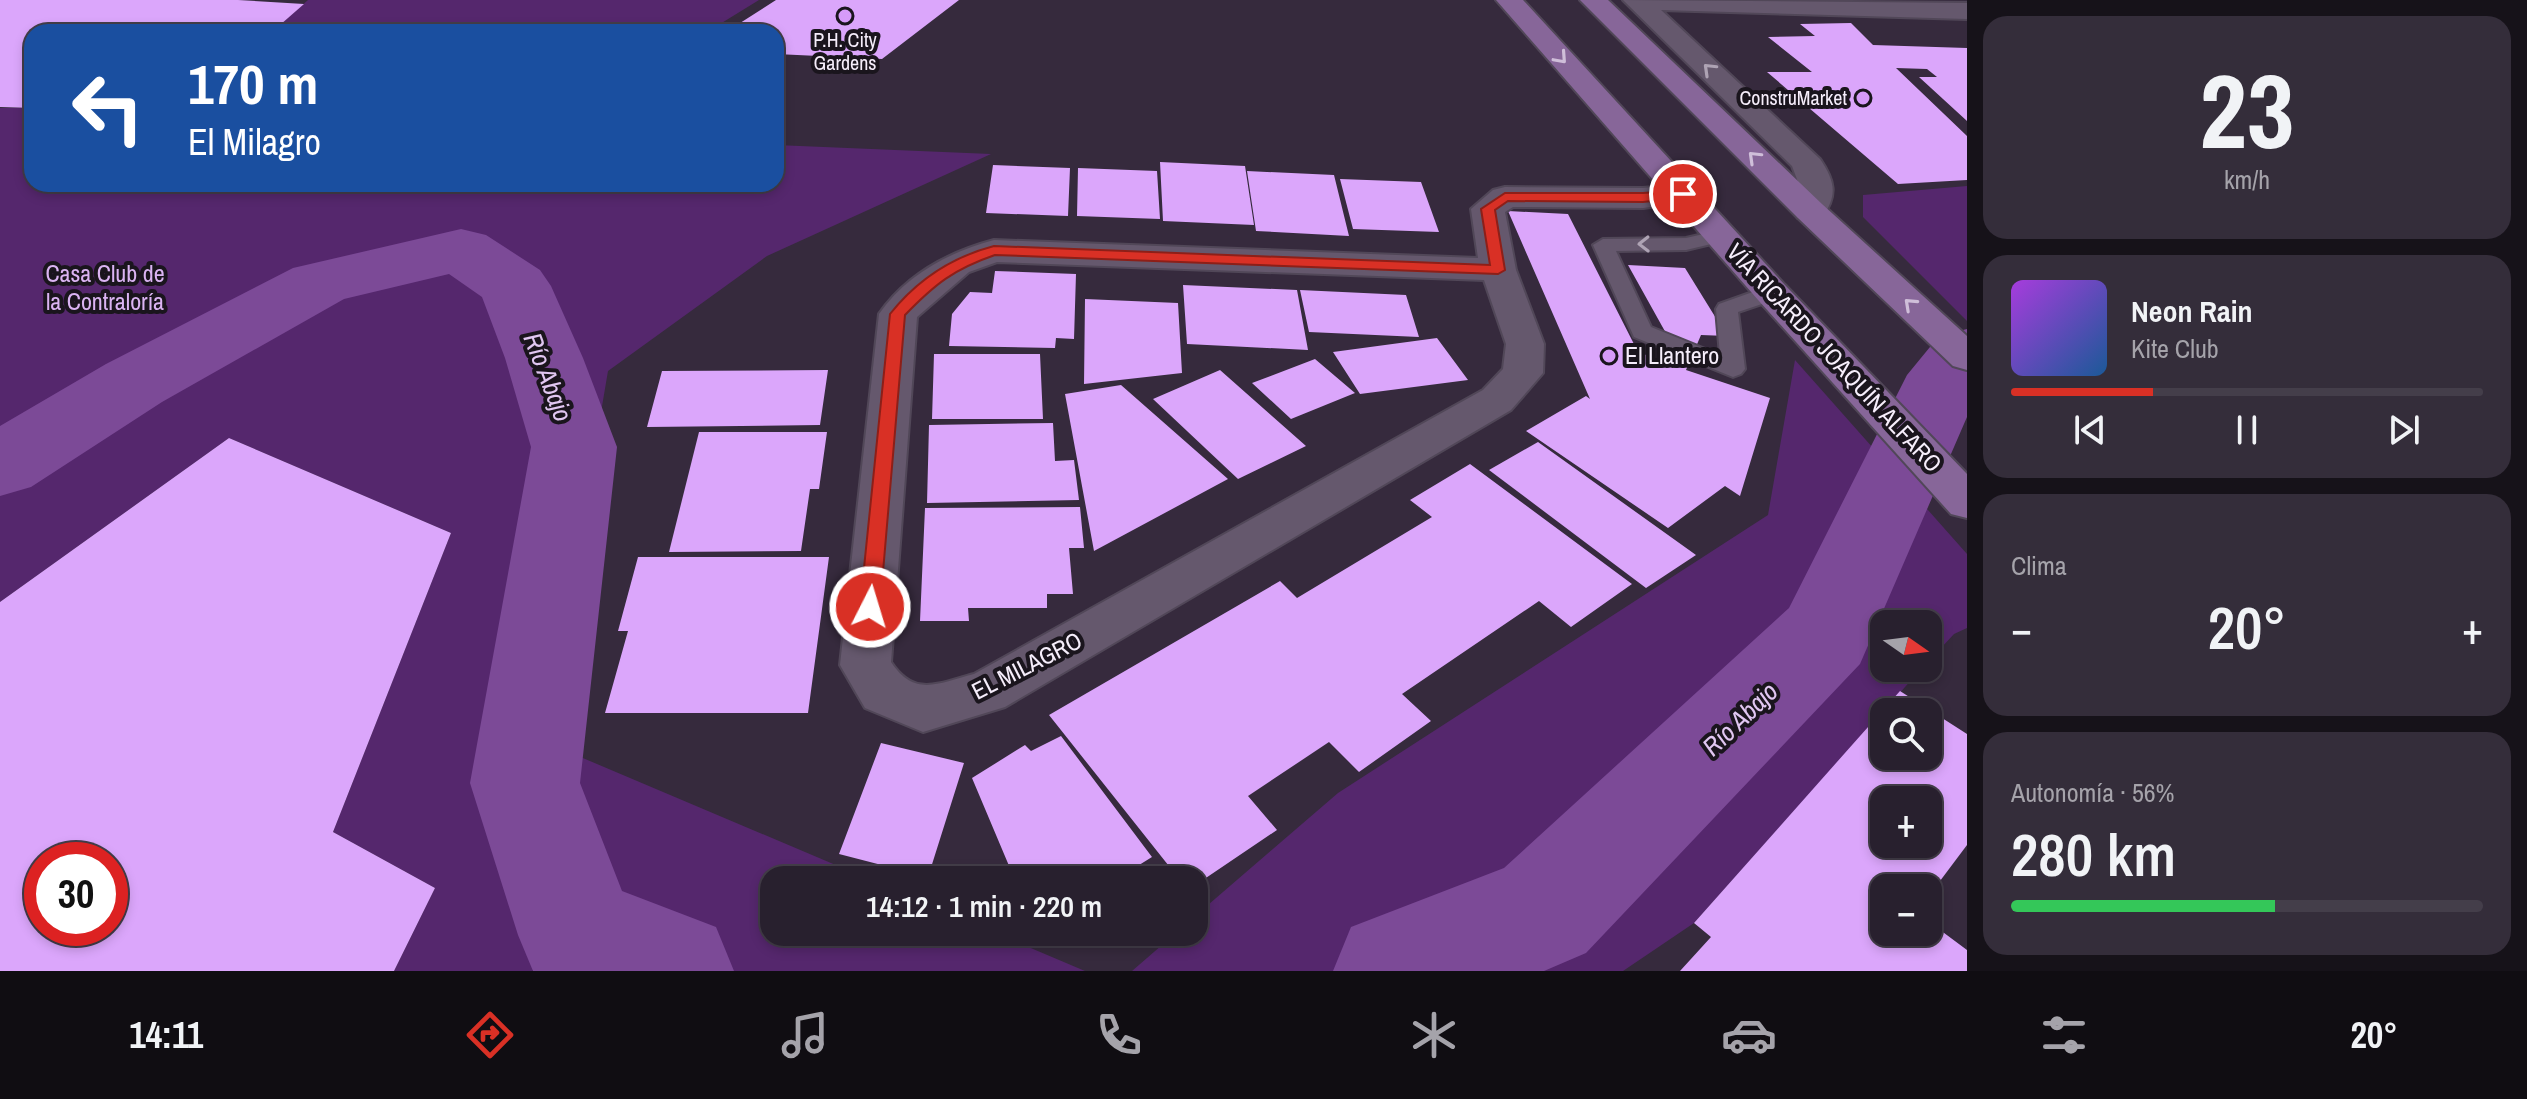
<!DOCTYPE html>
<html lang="es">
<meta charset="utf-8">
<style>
body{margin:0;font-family:"Archivo Narrow",sans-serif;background:#342d3a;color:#f1f3f6;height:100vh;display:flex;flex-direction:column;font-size:30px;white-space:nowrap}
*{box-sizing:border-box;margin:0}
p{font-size:26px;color:#a5a3aa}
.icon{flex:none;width:44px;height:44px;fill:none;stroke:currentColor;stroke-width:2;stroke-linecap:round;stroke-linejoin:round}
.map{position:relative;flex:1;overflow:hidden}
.details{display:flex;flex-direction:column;gap:16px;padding:16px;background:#161219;width:560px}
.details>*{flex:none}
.top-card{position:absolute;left:24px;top:24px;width:760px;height:168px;border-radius:24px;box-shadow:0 4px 12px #0003,0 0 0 2px #443e4a;background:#1a4fa0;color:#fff;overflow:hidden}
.needle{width:52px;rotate:104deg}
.controls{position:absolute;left:1870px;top:610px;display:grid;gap:16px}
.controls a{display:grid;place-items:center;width:72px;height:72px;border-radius:16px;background:#28202e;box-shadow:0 4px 12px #0003,0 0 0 2px #443e4a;font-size:40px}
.speed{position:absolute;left:24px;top:842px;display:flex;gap:16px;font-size:40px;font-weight:700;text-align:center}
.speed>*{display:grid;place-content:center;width:104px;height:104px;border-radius:50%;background:#28202e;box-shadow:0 4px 12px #0003,0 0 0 2px #443e4a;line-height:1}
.speed .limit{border:12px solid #d22;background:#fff;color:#111}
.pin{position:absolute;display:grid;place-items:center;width:68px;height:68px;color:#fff;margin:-34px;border:4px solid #fff;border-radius:50%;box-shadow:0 2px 8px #0007}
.me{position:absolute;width:88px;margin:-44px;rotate:5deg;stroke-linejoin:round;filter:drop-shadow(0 0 6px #0008)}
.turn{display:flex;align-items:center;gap:28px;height:168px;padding:0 32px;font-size:36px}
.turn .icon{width:104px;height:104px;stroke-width:2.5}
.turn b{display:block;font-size:56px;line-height:68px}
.big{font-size:60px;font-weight:600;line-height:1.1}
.details .tile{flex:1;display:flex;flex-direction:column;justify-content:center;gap:12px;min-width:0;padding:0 28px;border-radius:24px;background:#342d3a}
.details .dial{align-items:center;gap:0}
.dial b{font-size:104px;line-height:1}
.song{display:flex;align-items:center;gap:24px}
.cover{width:96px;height:96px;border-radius:12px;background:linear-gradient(135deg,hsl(280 70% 55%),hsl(210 70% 35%))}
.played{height:8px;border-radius:4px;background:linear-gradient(90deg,#d93025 30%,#443e4a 30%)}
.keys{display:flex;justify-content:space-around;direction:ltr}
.heat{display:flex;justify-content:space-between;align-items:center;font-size:44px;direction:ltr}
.charge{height:12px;border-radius:6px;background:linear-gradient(90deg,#34c759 56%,#443e4a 0)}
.trip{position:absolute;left:760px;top:866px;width:448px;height:80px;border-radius:24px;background:#28202e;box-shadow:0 4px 12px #0003,0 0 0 2px #443e4a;font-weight:600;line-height:80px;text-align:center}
.tab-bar{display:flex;height:128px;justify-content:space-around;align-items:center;background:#100d12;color:#a5a3aa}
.tab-bar .icon{width:56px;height:56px}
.tab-bar .current{color:#d93025}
.tab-bar b{font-size:36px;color:#f1f3f6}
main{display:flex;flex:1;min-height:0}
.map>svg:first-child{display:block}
</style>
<main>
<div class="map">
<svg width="1967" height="971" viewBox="0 0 1967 971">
<rect width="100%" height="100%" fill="#362a3d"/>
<path fill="#55276d" d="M 308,0 L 759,0 L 707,32 L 272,32 Z
M 0,108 L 32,108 L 32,184 L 776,184 L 776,145 L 991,154 L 767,256 L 608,371 L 545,742 L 871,880 L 774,880 L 774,932 L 993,932 L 1085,971 L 619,971 L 579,935 L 532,971 L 394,971 L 435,888 L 333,832 L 451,533 L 229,438 L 0,602 L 0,474 L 349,275 L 319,283 L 0,471 Z
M 1967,186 L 1967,321 L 1863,217 L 1863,195 Z
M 1795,360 L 1967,554 L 1967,628 L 1954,634 L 1928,662 L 1928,624 L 1884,624 L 1884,668 L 1922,668 L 1694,923 L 1623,971 L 1132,971 L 1177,932 L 1194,932 L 1194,917 L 1338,793 L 1768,515 Z"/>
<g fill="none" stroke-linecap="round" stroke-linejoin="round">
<path fill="#7c4a97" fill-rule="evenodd" d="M 461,229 L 486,235 L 540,270 L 551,286 L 583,358 L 617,447 L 580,783 L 622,891 L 716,927 L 734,971 L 533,971 L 518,935 L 470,783 L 531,447 L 505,358 L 482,297 L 449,274 L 344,299 L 162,402 L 31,487 L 0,496 L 0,426 L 106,364 L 293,268 Z
M 1967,329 L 1967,417 L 1860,664 L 1586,953 L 1544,971 L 1333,971 L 1351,927 L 1504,868 L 1789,608 L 1907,375 L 1939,336 Z"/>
</g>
<path fill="#dba6fb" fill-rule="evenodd" d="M 0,0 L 238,0 L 304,4 L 272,32 L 32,32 L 32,108 L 0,107 Z
M 776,0 L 959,0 L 882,59 L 776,54 L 776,32 L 726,32 Z
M 1851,23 L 1873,45 L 1967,48 L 1967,121 L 1919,77 L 1937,77 L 1927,69 L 1896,68 L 1967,136 L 1967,180 L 1898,184 L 1767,72 L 1812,72 L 1768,37 L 1815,36 L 1800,24 Z
M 1160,162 L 1245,166 L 1254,225 L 1163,221 Z
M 993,165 L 1070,168 L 1068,216 L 986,213 Z
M 1078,168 L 1157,171 L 1160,219 L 1077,216 Z
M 1247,171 L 1334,175 L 1349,236 L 1256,231 Z
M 1340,179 L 1421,182 L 1439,232 L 1353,229 Z
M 1508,211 L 1568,214 L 1638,352 L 1657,359 L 1667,335 L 1628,265 L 1685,268 L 1727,336 L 1701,335 L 1686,370 L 1770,398 L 1740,496 L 1725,486 L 1668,528 L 1526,431 L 1586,396 L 1590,399 Z
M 995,271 L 1076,274 L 1074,339 L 1056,338 L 1055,348 L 949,346 L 952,314 L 970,292 L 992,293 Z
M 1183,285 L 1297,290 L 1308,350 L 1187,344 Z
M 1300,290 L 1406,295 L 1419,337 L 1309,332 Z
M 1085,299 L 1178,303 L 1182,373 L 1084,384 Z
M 1437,338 L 1468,380 L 1360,394 L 1333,352 Z
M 934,354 L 1040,354 L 1043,419 L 932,419 Z
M 1315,359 L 1355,393 L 1291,419 L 1252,383 Z
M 828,370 L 820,425 L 647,427 L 662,371 Z
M 1220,370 L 1306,446 L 1238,479 L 1153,399 Z
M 1121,385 L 1228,479 L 1094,551 L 1065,394 Z
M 1053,423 L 1055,461 L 1074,460 L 1079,500 L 927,503 L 929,425 Z
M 699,432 L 827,432 L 819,489 L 810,489 L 801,551 L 669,552 Z
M 229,438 L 451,533 L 333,832 L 435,888 L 394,971 L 0,971 L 0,602 ZM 42,860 L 110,860 L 110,928 L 42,928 Z
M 1538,442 L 1696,555 L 1646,588 L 1489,470 Z
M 1470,464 L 1632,584 L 1571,627 L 1539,601 L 1402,694 L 1431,721 L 1359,772 L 1329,742 L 1248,796 L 1277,830 L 1194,886 L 1194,880 L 1180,880 L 1049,715 L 1280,581 L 1297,598 L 1432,517 L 1410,500 Z
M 1080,507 L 1084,548 L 1069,548 L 1073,594 L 1047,594 L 1047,608 L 968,608 L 969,621 L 920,621 L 925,508 Z
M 638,557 L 829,557 L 808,713 L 605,713 L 628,631 L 618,631 Z
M 1900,691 L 1967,734 L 1967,845 L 1928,897 L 1928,888 L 1884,888 L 1884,932 L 1928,932 L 1928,921 L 1967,950 L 1967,971 L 1680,971 L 1711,937 L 1694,923 ZM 1884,712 L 1928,712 L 1928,756 L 1884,756 ZM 1884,800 L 1928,800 L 1928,844 L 1884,844 Z
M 1061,736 L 1152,857 L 1115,880 L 1015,880 L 972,778 L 1025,745 L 1031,751 Z
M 881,743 L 964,763 L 928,877 L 839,854 Z"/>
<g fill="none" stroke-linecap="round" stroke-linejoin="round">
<defs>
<path id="service" d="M 1721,230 L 1728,232 L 1731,236 L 1728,240 L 1686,250 L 1616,251 L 1651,327 L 1720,355 L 1716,309 L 1719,304 L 1764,288 L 1780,288 L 1783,293 L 1780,298 L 1738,312 L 1745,369 L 1741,374 L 1733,377 L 1634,337 L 1593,245 L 1603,239 L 1686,238 Z"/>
<path id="minor" d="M 1623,0 L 1967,3 L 1967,19 L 1661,10 L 1820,159 C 1835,181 1838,195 1822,218 L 1810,221 L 1798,218 L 1793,211 L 1801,190 L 1792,166 Z
M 1683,184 L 1695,187 L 1700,194 L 1695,201 L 1643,208 L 1513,207 L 1505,212 L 1516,270 L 1544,344 L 1543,373 L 1511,410 L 1005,707 L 923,732 L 865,708 L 840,665 L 879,314 C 906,275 949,252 994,240 L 1478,258 L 1471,209 L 1493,190 L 1505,187 L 1643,188 ZM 997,262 L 1484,280 L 1506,344 L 1503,369 L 1483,390 L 974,674 C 938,683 915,698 891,662 L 917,317 L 969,272 Z"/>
<path id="primary" d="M 1496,0 L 1523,0 L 1785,285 L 1967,474 L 1967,518 L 1951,514 L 1759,301 Z
M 1580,0 L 1608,0 L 1822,204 L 1967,336 L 1967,370 L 1953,366 L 1798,218 Z"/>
</defs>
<use href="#service" stroke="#514758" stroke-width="4"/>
<use href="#minor" stroke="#514758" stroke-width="4"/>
<use href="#primary" stroke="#514758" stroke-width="4"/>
<use href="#service" fill="#65586d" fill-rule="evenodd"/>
<use href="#minor" fill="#65586d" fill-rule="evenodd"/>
<use href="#primary" fill="#876699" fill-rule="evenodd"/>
</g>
<defs><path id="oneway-chevron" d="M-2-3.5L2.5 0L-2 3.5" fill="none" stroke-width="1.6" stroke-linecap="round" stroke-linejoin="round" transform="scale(2)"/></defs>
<g stroke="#cfbed9">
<use href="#oneway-chevron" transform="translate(1561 58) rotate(48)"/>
<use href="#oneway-chevron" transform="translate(1754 157) rotate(-136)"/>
<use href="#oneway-chevron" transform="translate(1910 304) rotate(-137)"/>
</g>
<g stroke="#aea3b4">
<use href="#oneway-chevron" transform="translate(1709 69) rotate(-136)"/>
<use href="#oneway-chevron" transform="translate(1644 244) rotate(179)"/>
</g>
<path fill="#d93025" stroke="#8d1f18" stroke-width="2" d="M 1683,190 L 1688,191 L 1688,197 L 1643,202 L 1508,201 L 1495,210 L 1505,270 L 1498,274 L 995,255 C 954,269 935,284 905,315 L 880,607 L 877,612 L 863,612 L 860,607 L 890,314 C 917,280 952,257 994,246 L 1490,265 L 1481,209 L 1505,193 L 1643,193 Z"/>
<g fill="#d69bf9" stroke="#1a151d" stroke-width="3">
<circle cx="845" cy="16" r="8"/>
<circle cx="1863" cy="98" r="8"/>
<circle cx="1609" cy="356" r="8"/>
</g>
<g text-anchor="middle" stroke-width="8" stroke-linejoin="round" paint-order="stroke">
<g font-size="20" fill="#f6eefb" stroke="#1a151d">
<text x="845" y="47">P.H. City<tspan x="845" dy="23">Gardens</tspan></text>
<text x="1847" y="105" text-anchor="end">ConstruMarket</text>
</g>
<g font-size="24" fill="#dbb4f3" stroke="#1a151d">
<text x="105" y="282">Casa Club de<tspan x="105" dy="28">la Contraloría</tspan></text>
</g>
<g font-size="24" fill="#f6eefb" stroke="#1a151d" text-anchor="start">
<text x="1625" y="364">El Llantero</text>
</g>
<g font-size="24" fill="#f6eefb" stroke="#1a151d">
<text transform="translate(1834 358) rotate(47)" y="8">VÍA RICARDO JOAQUÍN ALFARO</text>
<text transform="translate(1027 666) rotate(-27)" y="8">EL MILAGRO</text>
</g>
<g font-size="26" font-style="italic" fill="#e1c7f2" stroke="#1a151d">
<text transform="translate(548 377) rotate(69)" y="9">Río Abajo</text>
<text transform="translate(1740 719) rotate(-44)" y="9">Río Abajo</text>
</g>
</g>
</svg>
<div class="controls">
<a><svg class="needle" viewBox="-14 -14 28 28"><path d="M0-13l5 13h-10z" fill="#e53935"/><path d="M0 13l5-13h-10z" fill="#a5a3aa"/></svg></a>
<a><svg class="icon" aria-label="search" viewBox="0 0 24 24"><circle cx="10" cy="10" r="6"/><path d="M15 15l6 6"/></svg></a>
<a>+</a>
<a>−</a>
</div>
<div class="speed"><div class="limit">30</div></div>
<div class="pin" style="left:1683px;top:194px;background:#d93025"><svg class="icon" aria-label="arrive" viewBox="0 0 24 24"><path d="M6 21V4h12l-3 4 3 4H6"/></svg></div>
<svg class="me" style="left:870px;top:607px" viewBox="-20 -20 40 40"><circle r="17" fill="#d93025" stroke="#fff" stroke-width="3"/><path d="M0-11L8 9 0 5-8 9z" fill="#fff"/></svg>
<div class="trip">14:12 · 1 min · 220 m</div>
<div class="top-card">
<div class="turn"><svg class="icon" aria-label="left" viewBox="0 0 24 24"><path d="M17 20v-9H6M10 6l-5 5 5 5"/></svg><div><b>170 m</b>El Milagro</div></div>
</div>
</div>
<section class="details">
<div class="tile dial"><b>23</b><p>km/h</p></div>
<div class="tile">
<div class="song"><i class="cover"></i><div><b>Neon Rain</b><p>Kite Club</p></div></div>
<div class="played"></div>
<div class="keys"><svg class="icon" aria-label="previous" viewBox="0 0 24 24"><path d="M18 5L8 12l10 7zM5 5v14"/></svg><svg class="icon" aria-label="pause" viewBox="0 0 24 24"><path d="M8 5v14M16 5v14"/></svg><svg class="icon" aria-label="next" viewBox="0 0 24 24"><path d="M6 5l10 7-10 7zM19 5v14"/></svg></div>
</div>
<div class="tile"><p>Clima</p>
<div class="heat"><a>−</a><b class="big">20°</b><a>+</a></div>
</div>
<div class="tile"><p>Autonomía · 56%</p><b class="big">280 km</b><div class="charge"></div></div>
</section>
</main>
<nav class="tab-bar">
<b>14:11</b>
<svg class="icon current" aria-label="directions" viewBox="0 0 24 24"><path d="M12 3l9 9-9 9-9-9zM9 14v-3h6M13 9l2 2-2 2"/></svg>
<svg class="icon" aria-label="music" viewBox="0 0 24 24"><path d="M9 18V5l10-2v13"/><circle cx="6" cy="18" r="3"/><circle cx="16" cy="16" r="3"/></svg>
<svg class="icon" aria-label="phone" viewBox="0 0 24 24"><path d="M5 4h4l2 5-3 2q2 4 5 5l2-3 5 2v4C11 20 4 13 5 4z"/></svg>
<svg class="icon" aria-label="climate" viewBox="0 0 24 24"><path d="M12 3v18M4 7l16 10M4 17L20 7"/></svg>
<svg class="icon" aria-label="car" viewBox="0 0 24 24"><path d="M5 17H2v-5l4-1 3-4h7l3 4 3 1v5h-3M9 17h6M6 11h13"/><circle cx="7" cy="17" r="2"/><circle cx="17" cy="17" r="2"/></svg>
<svg class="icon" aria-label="filters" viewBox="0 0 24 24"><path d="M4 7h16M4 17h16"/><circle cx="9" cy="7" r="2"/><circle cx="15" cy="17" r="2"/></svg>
<b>20°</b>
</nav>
